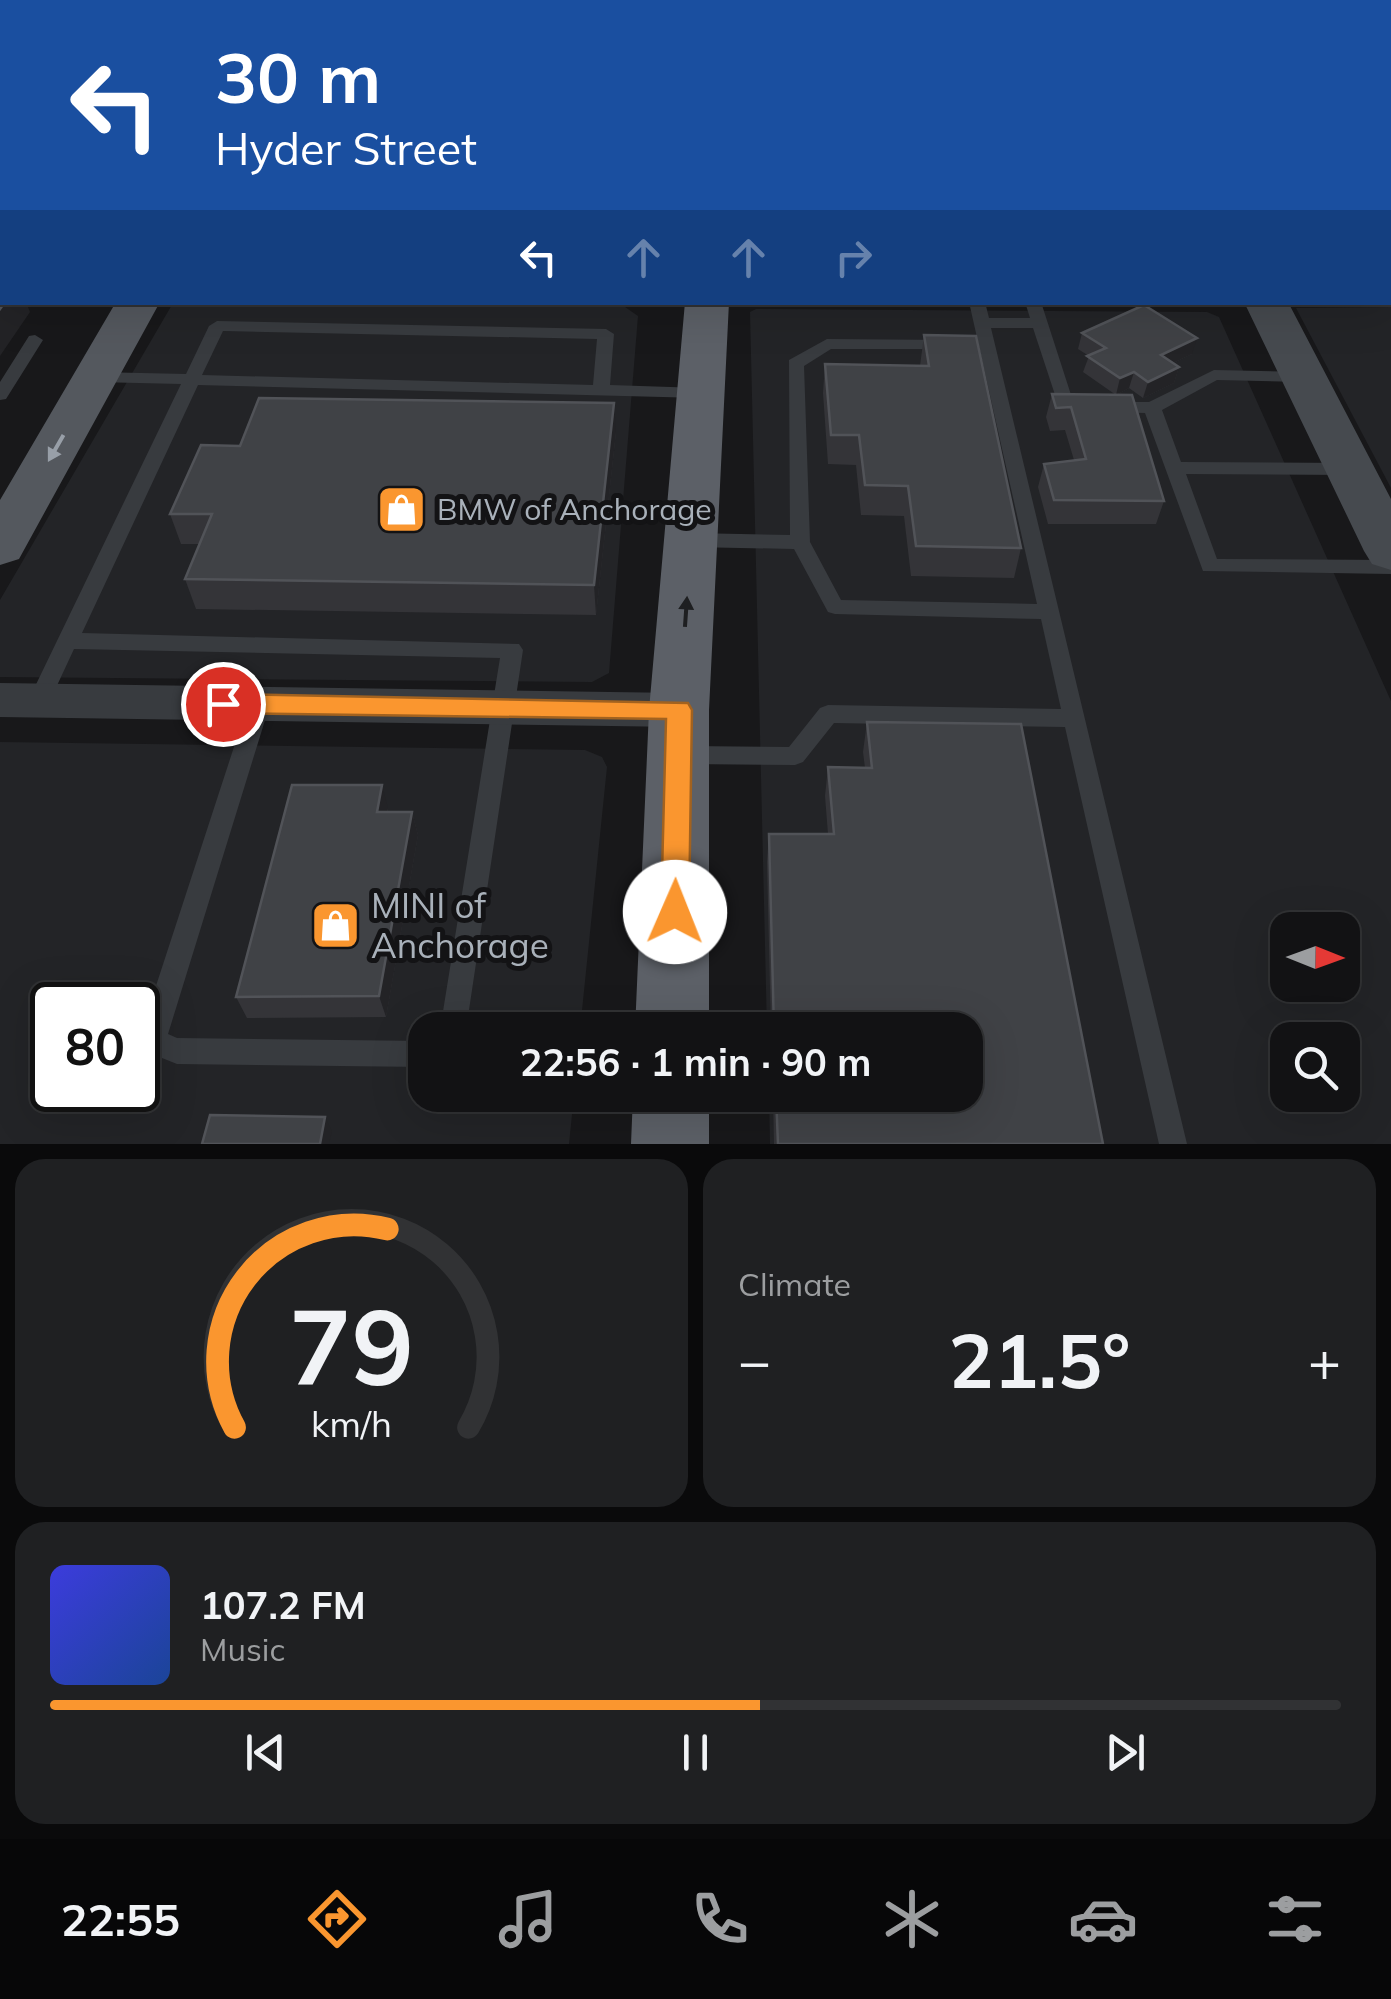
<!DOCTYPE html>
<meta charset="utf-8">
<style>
body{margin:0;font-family:Mulish,sans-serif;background:#1f2022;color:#f1f3f6;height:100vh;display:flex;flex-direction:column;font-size:38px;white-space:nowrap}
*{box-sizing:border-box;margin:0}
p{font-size:32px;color:#9c9ea0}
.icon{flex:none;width:55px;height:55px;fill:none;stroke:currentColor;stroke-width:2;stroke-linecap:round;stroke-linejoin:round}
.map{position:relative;height:1144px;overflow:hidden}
.drawer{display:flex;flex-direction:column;gap:15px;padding:15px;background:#0a0a0b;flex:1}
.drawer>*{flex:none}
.banner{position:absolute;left:0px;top:0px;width:1392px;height:305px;box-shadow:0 10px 40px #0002,0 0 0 2px #313234;background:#1a4fa0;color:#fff;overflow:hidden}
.needle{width:65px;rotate:91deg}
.tools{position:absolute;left:1270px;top:912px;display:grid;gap:20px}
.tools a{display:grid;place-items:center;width:90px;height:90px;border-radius:20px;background:#121214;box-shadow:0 10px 40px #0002,0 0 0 2px #313234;font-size:50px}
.speed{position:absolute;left:30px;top:982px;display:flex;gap:20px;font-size:50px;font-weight:700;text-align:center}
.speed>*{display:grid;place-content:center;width:130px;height:130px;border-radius:50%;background:#121214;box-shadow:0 10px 40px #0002,0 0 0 2px #313234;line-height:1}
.speed .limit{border:5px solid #111;border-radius:15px;background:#fff;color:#111}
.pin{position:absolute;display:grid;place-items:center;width:85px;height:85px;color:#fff;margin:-42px;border:5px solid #fff;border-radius:50%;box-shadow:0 2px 10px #0007}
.me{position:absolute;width:110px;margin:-55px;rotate:1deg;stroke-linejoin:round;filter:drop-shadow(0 0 8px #0008)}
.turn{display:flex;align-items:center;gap:35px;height:210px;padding:0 50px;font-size:45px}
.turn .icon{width:130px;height:130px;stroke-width:2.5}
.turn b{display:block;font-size:70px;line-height:85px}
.lanes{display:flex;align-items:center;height:95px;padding:0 50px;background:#0003;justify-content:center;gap:50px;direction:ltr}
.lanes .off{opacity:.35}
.big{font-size:75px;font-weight:700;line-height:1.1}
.drawer .tile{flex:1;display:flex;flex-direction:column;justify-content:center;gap:15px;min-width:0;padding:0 35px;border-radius:30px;background:#1f2022}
.drawer .dial{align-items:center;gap:0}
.dial svg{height:260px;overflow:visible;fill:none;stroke:#313234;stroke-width:7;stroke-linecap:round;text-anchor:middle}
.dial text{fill:#f1f3f6;stroke:none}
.song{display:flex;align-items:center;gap:30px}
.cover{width:120px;height:120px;border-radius:15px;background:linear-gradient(135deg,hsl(240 70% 55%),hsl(220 70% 35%))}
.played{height:10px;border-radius:5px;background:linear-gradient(90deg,#fa962f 55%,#313234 55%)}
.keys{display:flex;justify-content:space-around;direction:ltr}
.heat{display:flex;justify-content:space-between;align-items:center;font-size:55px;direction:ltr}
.drawer .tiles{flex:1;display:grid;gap:15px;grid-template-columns:1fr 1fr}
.tile:last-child{grid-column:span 2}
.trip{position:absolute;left:408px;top:1012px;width:575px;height:100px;border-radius:30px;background:#121214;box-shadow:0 10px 40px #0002,0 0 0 2px #313234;font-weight:700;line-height:100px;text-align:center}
.tabs{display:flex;height:160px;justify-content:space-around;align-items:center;background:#070708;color:#9c9ea0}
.tabs .icon{width:70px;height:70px}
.tabs .current{color:#fa962f}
.tabs b{font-size:45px;color:#f1f3f6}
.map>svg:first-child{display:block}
</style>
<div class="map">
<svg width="1391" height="1144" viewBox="0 0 1391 1144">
<rect width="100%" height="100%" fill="#18181a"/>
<path fill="#232427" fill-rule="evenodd" d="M 618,302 L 638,316 L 609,673 L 592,682 L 0,677 L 0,600 L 173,303 Z
M 1391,307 L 1391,488 L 1296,308 Z
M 756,309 L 1207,312 L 1219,317 L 1391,701 L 1391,1144 L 770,1144 L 769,1095 L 965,1095 L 965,1030 L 767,1030 L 750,312 ZM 1288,930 L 1342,930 L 1342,985 L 1288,985 ZM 1288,1040 L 1342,1040 L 1342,1095 L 1288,1095 Z
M 0,742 L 585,750 L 602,757 L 607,767 L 580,1030 L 425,1030 L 425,1095 L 574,1095 L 569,1144 L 0,1144 ZM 52,1005 L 138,1005 L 138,1090 L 52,1090 Z"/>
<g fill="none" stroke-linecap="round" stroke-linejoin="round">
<path fill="#383b3f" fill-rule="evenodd" d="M 900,0 L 912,0 L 913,2 L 902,2 Z
M 1390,107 L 1391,107 L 1391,116 L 1390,116 Z
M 969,302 L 985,302 L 989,318 L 1030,318 L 1025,302 L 1041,302 L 1073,401 L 1085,402 L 1088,406 L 1079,411 L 1060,410 L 1033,328 L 991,328 L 1187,1144 L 1159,1144 L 1065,727 L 834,723 L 803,762 L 795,765 L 686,764 L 678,761 L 675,755 L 678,749 L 686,746 L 789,747 L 820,708 L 828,705 L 1061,709 L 1041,619 L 835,614 L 828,612 L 794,549 L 692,547 L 682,540 L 692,533 L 790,535 L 789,360 L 827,339 L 950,340 L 956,341 L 956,349 L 831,349 L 804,366 L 810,542 L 841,600 L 1037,604 Z
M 217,321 L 606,329 L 614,334 L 610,385 L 701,388 L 710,393 L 701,398 L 198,385 L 82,633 L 519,644 L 523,650 L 466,1030 L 440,1030 L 500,658 L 74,649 L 47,707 L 31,707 L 28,701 L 181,384 L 96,382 L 87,377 L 96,372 L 186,374 L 209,326 ZM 223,331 L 597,339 L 593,385 L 202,375 Z
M 35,335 L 43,340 L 6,399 L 0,400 L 0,382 L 29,336 Z
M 1214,370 L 1303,372 L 1312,377 L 1303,382 L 1217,380 L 1162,410 L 1181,462 L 1348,463 L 1357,469 L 1348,475 L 1186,474 L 1217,559 L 1391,560 L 1391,574 L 1203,571 L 1145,413 L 1108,412 L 1099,407 L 1108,402 L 1149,402 Z
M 259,695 L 267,698 L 270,704 L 168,1034 L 177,1038 L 425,1041 L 425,1067 L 177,1064 L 142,1050 L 138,1041 L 248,704 L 251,698 Z"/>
<path fill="#383b3f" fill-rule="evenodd" d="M 0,32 L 2,32 L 2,46 L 0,46 Z
M 0,683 L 679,693 L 695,698 L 701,710 L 695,722 L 679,727 L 0,717 Z"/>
<path fill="#464a4f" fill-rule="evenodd" d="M 1094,0 L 1126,0 L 1127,2 L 1096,2 Z
M 1391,279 L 1391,305 L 1390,305 L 1380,302 L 1390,302 Z
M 1244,302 L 1288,302 L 1391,499 L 1391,570 L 1372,564 L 1364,551 Z"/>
<path fill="#54585e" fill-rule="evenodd" d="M 698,0 L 730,0 L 730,2 L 699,2 Z
M 116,302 L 160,302 L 19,559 L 0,565 L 0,500 Z"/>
<path fill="#5c6067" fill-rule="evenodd" d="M 0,267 L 2,267 L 2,293 L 0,293 Z
M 685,302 L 729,302 L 709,710 L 709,1030 L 635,1030 L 649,710 Z
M 633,1095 L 709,1095 L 709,1144 L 631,1144 Z"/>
</g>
<path fill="#343438" d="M 568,0 L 656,0 L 656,2 L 568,2 Z
M 925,0 L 980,0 L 980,2 L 926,2 Z
M 0,131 L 2,131 L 2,247 L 0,247 Z
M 1082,333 L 1192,354 L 1173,363 L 1179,367 L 1174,383 L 1143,398 L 1129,388 L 1116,395 L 1083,372 L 1089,356 L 1078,349 Z
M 924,335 L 1021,548 L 1014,578 L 911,576 L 904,516 L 861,515 L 856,465 L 828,464 L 823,393 L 825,364 L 920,366 Z
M 1052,394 L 1132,395 L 1164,501 L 1156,524 L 1048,524 L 1038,487 L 1044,464 L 1074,460 L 1065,430 L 1050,431 L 1046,417 Z
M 616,432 L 596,615 L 196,609 L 185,579 L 199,544 L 181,544 L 170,514 L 240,446 Z
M 867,722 L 1103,1144 L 774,1144 L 773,1095 L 965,1095 L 965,1030 L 771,1030 L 767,862 L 769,834 L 828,834 L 825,796 L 828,767 L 865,768 L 863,752 Z
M 388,808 L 388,812 L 412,812 L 418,835 L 386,1017 L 247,1018 L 236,997 Z"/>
<path fill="#232326" d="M 5,302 L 26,302 L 30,312 L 0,356 L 0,309 Z
M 1197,338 L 1192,354 L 1156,371 L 1161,355 Z
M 1179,367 L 1174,383 L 1143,398 L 1148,382 Z
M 1134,372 L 1129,388 L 1116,395 L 1120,378 Z
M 614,403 L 616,432 L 596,615 L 594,585 Z
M 382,785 L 388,808 L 384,835 L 377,812 Z
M 412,812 L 418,835 L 386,1017 L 379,996 Z
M 325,1117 L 332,1131 L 329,1144 L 320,1144 Z"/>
<path fill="#404246" stroke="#515358" stroke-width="2.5" d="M 587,0 L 653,0 L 653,2 L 586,2 Z
M 758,0 L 905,0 L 905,2 L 758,2 Z
M 931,0 L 980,0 L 980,1 L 931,1 Z
M 1166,0 L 1308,0 L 1317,2 L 1168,2 Z
M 0,131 L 2,131 L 2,219 L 0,223 Z
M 1390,180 L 1391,180 L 1391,234 L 1390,232 Z
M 0,283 L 2,283 L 2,302 L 5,302 L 0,309 Z
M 1144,305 L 1197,338 L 1161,355 L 1179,367 L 1148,382 L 1134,372 L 1120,378 L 1087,356 L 1106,348 L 1082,333 Z
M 924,335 L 976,336 L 1021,548 L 916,546 L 908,486 L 865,485 L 859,435 L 831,435 L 825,364 L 929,366 Z
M 1052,394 L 1132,395 L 1164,501 L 1054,500 L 1044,464 L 1086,459 L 1071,407 L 1056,408 Z
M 259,398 L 614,403 L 594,585 L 185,579 L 212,514 L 170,514 L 201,445 L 240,446 Z
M 867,722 L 1021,724 L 1103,1144 L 778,1144 L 776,1095 L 965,1095 L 965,1030 L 774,1030 L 769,834 L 834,834 L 828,767 L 872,768 Z
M 292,785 L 382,785 L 377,812 L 412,812 L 379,996 L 236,997 Z
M 210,1115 L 325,1117 L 320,1144 L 202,1144 Z"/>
<defs><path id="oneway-solid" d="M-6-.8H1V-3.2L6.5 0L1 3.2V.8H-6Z" transform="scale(2.5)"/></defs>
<use fill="#989fa8" href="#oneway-solid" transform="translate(56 448) rotate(120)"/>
<use fill="#1e1f21" href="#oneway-solid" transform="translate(686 612) rotate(-86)"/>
<path fill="#fa962f" stroke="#a2621f" stroke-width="2.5" d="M 223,694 L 688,703 L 692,710 L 689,912 L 685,921 L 675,925 L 665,921 L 661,912 L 666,719 L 223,713 L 214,710 L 210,704 L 214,697 Z"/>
<defs>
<symbol id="shop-square" viewBox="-11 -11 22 22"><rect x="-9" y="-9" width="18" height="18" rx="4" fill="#fa962f" stroke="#131315"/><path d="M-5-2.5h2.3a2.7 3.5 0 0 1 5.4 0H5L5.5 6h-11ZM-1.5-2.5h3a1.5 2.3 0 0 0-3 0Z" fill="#fff"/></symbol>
</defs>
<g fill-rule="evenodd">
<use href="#shop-square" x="374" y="482" width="55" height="55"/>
<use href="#shop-square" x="308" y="898" width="55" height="55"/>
</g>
<g text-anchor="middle" stroke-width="10" stroke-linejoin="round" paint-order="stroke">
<g font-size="30" fill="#a9b1ba" stroke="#131315" text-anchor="start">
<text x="437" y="520">BMW of Anchorage</text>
</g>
<g font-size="35" fill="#a9b1ba" stroke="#131315" text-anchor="start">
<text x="371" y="918">MINI of<tspan x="371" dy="40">Anchorage</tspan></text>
</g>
</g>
</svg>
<div class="tools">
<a><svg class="needle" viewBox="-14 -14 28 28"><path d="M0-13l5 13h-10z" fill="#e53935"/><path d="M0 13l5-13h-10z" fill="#9c9ea0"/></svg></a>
<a><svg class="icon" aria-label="search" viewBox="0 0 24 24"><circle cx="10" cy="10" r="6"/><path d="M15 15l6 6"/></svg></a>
</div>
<div class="speed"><div class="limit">80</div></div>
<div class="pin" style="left:223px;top:704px;background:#d93025"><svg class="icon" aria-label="arrive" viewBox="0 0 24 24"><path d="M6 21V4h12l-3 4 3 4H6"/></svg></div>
<svg class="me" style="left:675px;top:912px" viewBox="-20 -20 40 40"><circle r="19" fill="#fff"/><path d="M0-13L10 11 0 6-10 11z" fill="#fa962f"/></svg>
<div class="trip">22:56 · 1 min · 90 m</div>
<div class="banner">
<div class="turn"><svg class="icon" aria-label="left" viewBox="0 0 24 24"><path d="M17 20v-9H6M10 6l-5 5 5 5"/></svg><div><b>30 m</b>Hyder Street</div></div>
<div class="lanes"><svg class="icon" aria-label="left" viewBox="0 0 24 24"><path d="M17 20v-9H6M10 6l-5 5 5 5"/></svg><svg class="icon off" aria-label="ahead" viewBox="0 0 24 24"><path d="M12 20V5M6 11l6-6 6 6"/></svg><svg class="icon off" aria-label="ahead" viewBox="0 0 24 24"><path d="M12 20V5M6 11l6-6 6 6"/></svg><svg class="icon off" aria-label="right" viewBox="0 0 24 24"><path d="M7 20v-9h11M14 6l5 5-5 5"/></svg></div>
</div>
</div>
<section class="drawer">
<div class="tiles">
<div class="tile dial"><svg viewBox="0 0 100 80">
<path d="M14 69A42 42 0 1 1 86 69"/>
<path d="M14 69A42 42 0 0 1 61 8" stroke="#fa962f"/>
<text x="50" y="56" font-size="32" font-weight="700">79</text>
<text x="50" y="72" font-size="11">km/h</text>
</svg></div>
<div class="tile"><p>Climate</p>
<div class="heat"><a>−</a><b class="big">21.5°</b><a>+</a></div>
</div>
<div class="tile">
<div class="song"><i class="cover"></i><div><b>107.2 FM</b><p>Music</p></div></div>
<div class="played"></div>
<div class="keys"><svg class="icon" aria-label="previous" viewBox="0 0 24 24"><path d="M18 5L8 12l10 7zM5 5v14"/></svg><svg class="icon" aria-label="pause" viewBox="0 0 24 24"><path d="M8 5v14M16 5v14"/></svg><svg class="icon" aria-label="next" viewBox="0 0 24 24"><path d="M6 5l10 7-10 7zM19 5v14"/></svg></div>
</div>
</div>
</section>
<nav class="tabs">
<b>22:55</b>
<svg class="icon current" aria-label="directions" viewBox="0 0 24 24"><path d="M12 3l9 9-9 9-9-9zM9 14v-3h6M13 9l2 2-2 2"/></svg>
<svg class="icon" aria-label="music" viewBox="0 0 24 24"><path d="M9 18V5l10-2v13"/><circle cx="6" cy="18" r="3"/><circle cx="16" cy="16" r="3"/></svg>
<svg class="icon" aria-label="phone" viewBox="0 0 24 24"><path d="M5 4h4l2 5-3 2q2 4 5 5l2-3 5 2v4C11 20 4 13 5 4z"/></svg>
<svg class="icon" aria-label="climate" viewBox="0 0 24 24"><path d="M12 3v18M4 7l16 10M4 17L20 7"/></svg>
<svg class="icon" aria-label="car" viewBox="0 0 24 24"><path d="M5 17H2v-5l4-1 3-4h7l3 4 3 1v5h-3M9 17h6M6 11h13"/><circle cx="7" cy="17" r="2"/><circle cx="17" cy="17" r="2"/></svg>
<svg class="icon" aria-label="filters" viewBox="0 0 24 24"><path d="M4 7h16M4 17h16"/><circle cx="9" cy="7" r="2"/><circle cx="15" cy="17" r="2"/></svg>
</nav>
